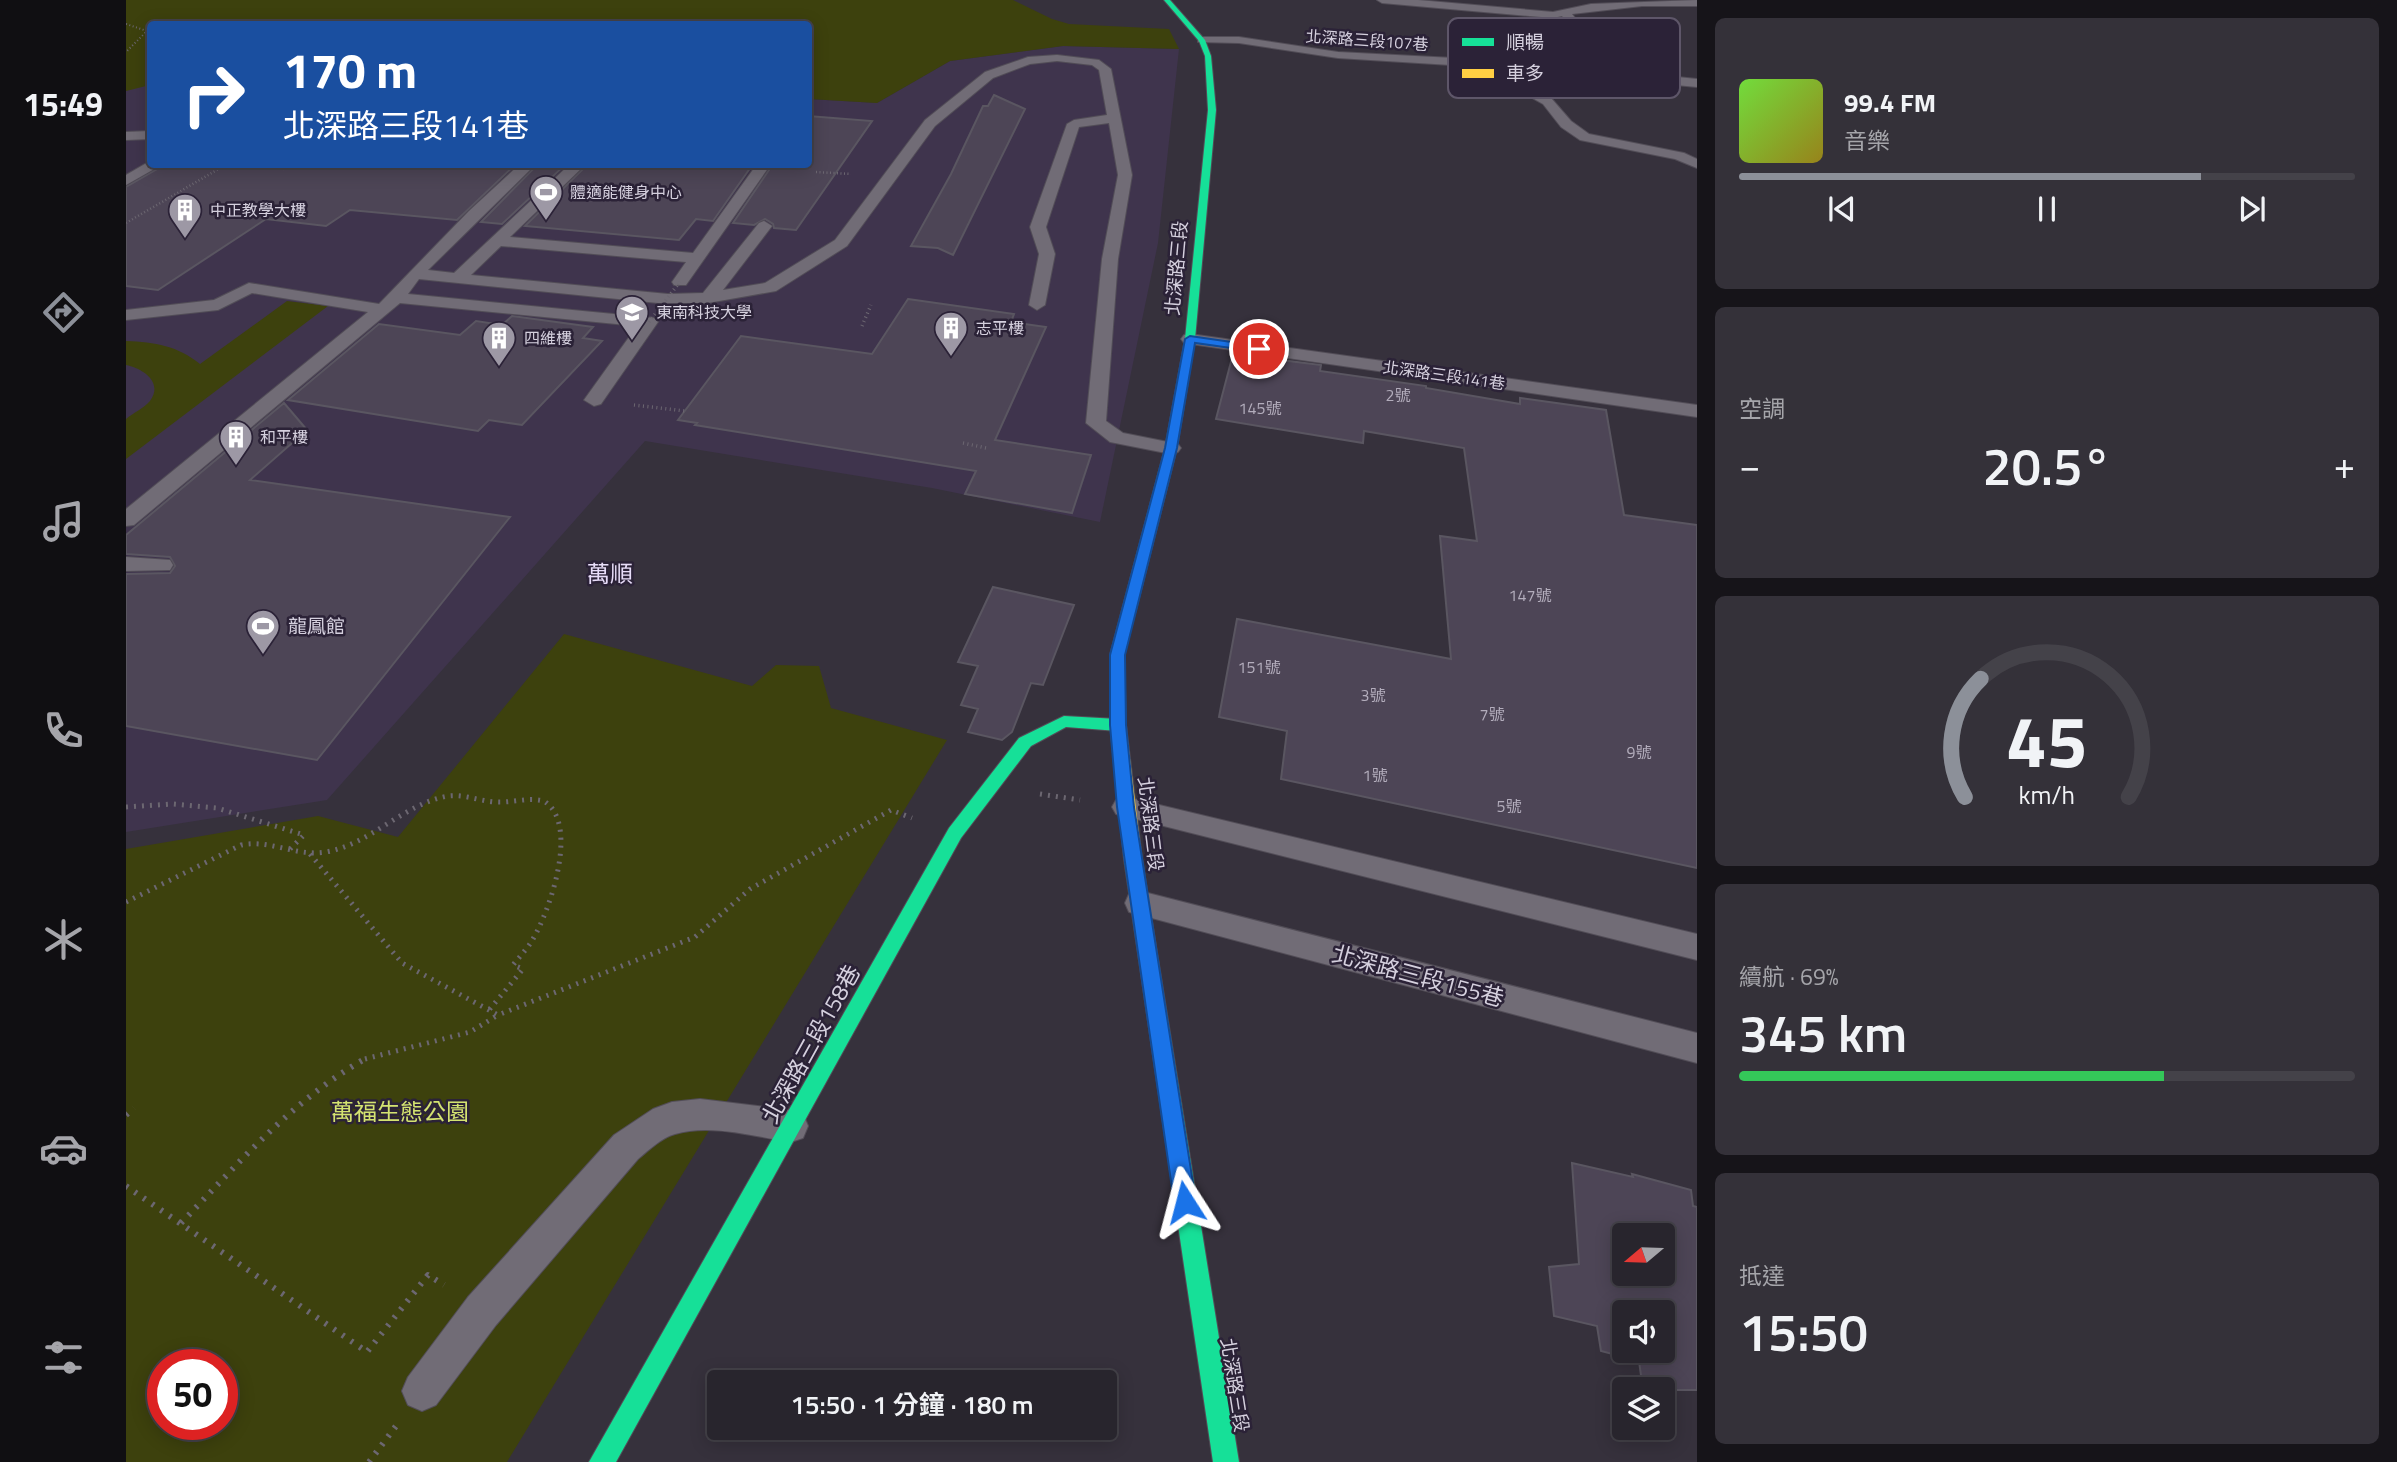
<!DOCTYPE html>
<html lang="zh-TW">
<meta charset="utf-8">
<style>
body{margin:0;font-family:"Titillium Web","Noto Sans TC",sans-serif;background:#343139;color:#f1f3f6;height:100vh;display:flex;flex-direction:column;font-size:26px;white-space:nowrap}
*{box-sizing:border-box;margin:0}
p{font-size:23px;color:#a5a5aa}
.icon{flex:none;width:38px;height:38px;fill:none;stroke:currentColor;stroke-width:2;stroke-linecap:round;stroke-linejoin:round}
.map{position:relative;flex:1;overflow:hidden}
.drawer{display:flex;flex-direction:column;gap:18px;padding:18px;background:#161419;width:700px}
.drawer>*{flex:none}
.banner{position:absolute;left:21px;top:21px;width:665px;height:147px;border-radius:7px;box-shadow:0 4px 18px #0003,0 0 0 2px #444249;background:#1a4fa0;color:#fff;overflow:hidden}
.needle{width:46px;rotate:251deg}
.fabs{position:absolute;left:1486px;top:1223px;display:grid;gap:14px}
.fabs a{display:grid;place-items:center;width:63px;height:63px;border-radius:7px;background:#28252d;box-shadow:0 4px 18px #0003,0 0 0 2px #444249;font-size:35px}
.speed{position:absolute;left:21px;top:1349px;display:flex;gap:14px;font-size:35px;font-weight:700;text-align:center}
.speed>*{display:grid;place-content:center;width:91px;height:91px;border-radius:50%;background:#28252d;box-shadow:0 4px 18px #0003,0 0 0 2px #444249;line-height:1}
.speed .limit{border:10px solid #d22;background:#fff;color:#111}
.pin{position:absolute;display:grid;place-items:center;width:60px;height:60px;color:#fff;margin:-30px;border:4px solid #fff;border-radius:50%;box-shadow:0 2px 7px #0007}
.me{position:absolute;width:77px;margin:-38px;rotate:351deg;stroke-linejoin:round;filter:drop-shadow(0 0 5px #0008)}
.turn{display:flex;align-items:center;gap:24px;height:147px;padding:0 21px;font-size:32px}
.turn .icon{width:91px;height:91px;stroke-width:2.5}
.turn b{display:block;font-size:49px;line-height:60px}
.big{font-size:52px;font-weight:600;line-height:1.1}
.drawer .card{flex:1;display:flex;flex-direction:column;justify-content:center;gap:10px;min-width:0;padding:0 24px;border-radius:10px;background:#343139}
.drawer .dial{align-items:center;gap:0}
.dial svg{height:182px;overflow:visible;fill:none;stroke:#444249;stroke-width:7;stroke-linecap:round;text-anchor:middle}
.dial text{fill:#f1f3f6;stroke:none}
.song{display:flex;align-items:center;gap:21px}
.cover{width:84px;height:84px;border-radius:10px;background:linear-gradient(135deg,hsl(100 70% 55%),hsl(50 70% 35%))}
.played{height:7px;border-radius:4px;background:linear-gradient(90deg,#8c9099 75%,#444249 75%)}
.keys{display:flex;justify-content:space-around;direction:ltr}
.heat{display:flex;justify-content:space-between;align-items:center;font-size:38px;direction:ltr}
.charge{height:10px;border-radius:5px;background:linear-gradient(90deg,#34c759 69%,#444249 0)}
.trip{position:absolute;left:581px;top:1370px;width:410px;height:70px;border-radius:7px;background:#28252d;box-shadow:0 4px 18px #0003,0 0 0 2px #444249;font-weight:600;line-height:70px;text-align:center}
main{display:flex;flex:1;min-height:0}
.tabs{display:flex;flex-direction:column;width:126px;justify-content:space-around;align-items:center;background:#100f12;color:#a5a5aa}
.tabs .icon{width:49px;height:49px}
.tabs .active{color:#8c9099}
.tabs b{font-size:32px;color:#f1f3f6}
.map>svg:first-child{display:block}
</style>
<main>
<nav class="tabs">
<b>15:49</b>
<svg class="icon active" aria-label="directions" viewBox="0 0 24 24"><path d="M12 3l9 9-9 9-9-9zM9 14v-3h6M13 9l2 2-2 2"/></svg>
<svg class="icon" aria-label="music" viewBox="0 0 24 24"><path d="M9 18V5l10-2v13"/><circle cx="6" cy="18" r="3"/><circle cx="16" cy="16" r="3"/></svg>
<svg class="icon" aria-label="phone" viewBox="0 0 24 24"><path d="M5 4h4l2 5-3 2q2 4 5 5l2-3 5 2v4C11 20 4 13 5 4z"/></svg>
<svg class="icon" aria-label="climate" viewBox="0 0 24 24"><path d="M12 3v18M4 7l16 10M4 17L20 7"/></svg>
<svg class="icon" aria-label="car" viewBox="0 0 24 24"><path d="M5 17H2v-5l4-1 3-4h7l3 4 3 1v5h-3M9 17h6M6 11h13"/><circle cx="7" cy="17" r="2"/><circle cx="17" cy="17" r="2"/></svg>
<svg class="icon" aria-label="filters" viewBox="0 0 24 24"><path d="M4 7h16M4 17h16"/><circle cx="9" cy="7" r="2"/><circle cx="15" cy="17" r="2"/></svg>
</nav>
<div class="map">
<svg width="1571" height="1462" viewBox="0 0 1571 1462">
<rect width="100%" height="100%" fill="#36313c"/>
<path fill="#3f344d" d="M 0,0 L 24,24 L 24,164 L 682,164 L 683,99 L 751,103 L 824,61 L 937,46 L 1053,49 L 1032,243 L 974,522 L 806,488 L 519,441 L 201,800 L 0,832 Z"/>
<path fill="#3d410d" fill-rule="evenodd" d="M 0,0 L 887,0 L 926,19 L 943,24 L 1043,29 L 1053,49 L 937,46 L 824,61 L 751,103 L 683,99 L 682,24 L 24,24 L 24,85 L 0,91 Z
M 161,301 L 202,306 L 0,459 L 0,419 C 7,413 18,408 24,401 C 38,382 16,368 0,365 L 0,341 C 29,342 52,346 74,364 Z
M 438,634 L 626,686 L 650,665 L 693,666 L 705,708 L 821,740 L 381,1462 L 0,1462 L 0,849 L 192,816 L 272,837 ZM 37,1365 L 96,1365 L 96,1424 L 37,1424 Z"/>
<path fill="#4d4556" stroke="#5a5661" stroke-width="2" fill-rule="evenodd" d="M 868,95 L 899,109 L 827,255 L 812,248 L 785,246 L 825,174 L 857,106 L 862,106 Z
M 682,116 L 746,121 L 670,230 L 648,228 L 647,224 L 639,219 L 628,225 L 607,223 L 647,164 L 682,164 Z
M 40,164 L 390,164 L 331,220 L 224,210 L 200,226 L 140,219 L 32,290 L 0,286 L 0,187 Z
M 412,164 L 440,164 L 376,224 L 355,222 Z
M 462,164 L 627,164 L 587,221 L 570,219 L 553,240 L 399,226 Z
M 782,299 L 888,314 L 885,322 L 920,327 L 869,440 L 965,455 L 946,513 L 839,494 L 850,471 L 569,425 L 571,423 L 552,420 L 615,336 L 746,354 Z
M 386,316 L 467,327 L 457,338 L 476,341 L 396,425 L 363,420 L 352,431 L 162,400 L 253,324 L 334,335 L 350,321 L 376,325 Z
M 1107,354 L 1195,365 L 1194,371 L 1300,386 L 1300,388 L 1394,404 L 1394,398 L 1480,410 L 1498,515 L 1571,525 L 1571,868 L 1155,779 L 1161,731 L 1093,717 L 1111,619 L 1325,659 L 1314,536 L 1351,541 L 1338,448 L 1238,431 L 1237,443 L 1090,419 Z
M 158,403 L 181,430 L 124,480 L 384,517 L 191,760 L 0,726 L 0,574 L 44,573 L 49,566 L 44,557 L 0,554 L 0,535 Z
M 867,587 L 948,605 L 917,685 L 905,683 L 886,732 L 876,740 L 842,732 L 852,709 L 835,705 L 852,666 L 832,662 Z
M 1446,1163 L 1507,1177 L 1506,1174 L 1565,1190 L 1567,1206 L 1571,1207 L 1571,1390 L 1517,1390 L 1513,1361 L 1475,1351 L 1471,1326 L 1428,1316 L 1423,1267 L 1453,1264 ZM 1498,1236 L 1536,1236 L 1536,1274 L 1498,1274 ZM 1498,1312 L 1536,1312 L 1536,1351 L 1498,1351 Z"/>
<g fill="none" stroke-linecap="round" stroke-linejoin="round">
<defs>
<path id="lane" d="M 1251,0 L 1292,0 L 1427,12 L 1465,4 L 1571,0 L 1571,6 L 1516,6 L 1446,14 L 1467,41 L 1461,44 L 1457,43 L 1436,16 L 1427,18 L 1256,3 Z
M 1076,37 L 1113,37 L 1212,52 L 1404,62 L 1571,79 L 1571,87 L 1370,68 L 1425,98 L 1445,121 L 1463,134 L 1558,153 L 1571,159 L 1571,168 L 1549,159 L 1454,140 L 1435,127 L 1417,104 L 1358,71 L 1357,67 L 1212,58 L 1113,43 L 1072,42 L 1072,38 Z
M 931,55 L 973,60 L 985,69 L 1006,175 L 992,259 L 980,421 L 997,433 L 1052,444 L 1055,448 L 1052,452 L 1045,454 L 984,442 L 960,423 L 976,259 L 992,175 L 983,123 L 953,127 L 920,227 L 929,254 L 919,305 L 911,310 L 903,305 L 913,254 L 904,227 L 941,124 L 948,120 L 981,115 L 973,70 L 966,65 L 931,61 L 904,64 L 867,78 L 809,126 L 721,246 L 650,291 L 582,303 L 542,304 L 293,279 L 282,294 L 529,318 L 532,322 L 475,404 L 468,406 L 458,400 L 511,326 L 274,303 L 8,525 L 0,526 L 0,509 L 242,312 L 126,293 L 92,310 L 0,320 L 0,310 L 88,300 L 123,283 L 253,304 L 343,211 L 394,164 L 410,164 L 302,270 L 328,273 L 444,164 L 460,164 L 384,237 L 567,253 L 631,164 L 645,164 L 560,285 L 548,285 L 546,282 L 560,262 L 375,246 L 345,275 L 542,294 L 577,293 L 633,223 L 638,221 L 646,226 L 597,290 L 639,283 L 709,240 L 799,120 L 859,72 L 902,57 Z
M 24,131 L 24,139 L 0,140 L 0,132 Z
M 24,161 L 24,164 L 37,164 L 0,185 L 0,175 Z
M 1064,334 L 1571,405 L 1571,417 L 1058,343 L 1055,339 L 1058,335 Z
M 0,557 L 44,560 L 47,565 L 44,570 L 0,571 Z
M 1000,797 L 1571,934 L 1571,960 L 990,814 L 986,807 L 990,800 Z
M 1014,891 L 1571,1033 L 1571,1063 L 1003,912 L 999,903 L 1003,894 Z
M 574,1099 L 665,1110 L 677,1114 L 682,1126 L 677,1138 L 665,1142 C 629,1137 585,1123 549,1134 C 535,1138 523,1150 512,1159 L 370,1325 L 310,1405 L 296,1411 L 282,1405 L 276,1391 L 282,1377 L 342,1297 L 488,1135 L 527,1109 L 546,1102 Z"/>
<path id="fast" d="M 1038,0 L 1044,0 L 1079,40 L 1085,56 L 1090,110 L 1069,339 L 1051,448 L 1011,606 L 1004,610 L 997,606 L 1039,448 L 1059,339 L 1082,110 L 1079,56 L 1073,41 Z
M 938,716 L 992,719 L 1000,725 L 992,731 L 940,727 L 905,746 L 835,838 L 490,1462 L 463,1462 L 823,828 L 893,738 Z
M 1007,852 L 1013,854 L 1016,859 L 1113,1462 L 1087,1462 L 998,859 L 1001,854 Z"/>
<path id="slow" d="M 1004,602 L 1011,606 L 998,655 L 1000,725 L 1016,859 L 1013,864 L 1007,866 L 1001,864 L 998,859 L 984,725 L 984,655 L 997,606 Z"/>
</defs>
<use href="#lane" stroke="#524d57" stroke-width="2"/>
<use href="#fast" stroke="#524d57" stroke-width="2"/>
<use href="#slow" stroke="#524d57" stroke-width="2"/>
<path stroke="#6c6771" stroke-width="2" stroke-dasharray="1 2.5" stroke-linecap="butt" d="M 0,24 L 21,31 L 0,52"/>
<path stroke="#6c6771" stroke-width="2.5" stroke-dasharray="1 2.5" stroke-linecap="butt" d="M 116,164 L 158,169
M 690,172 L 725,174
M 0,223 L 101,164"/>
<path stroke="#6c6771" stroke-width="3.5" stroke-dasharray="1 3.5" stroke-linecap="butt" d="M 736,326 L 745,305
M 508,405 L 559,411
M 837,443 L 860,448"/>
<path stroke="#6c6771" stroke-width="5" stroke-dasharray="2 6" stroke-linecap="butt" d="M 914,794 L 954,800
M 0,807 L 47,804 L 91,808 L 178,835 L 162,851
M 184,854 L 276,963 L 372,1015 L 569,937 L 624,889 L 765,810 L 786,818
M 0,902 L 115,845 C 144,839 170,857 200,852 C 245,844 277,804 322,796 C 338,794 353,801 370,802 C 386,803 401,797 418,801 C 454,824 424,910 407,939 C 402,948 394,956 387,965 L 397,969 L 363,1010
M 239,1059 L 344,1032 L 372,1015"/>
<path stroke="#6c6771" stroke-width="6" stroke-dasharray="2.5 8" stroke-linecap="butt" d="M 0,1115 L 8,1108
M 0,1186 L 241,1352 L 302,1275 L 318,1285
M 55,1223 C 115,1161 166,1100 242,1057
M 243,1462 L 270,1426"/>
<use href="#lane" fill="#716c76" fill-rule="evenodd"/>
<use href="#fast" fill="#16e098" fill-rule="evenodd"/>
<use href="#slow" fill="#ffcf43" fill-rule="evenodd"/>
<path stroke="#6c6771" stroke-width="2.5" stroke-dasharray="1 2.5" stroke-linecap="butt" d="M 552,285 L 554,282"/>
<path stroke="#6c6771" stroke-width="3.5" stroke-dasharray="1 3.5" stroke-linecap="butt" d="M 523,322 L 553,283"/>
</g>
<path fill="#1a73e8" stroke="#114b97" stroke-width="2" d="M 1064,336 L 1133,346 L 1138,349 L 1133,352 L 1069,343 L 1051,448 L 999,655 L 1000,725 L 1008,807 L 1070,1202 L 1067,1209 L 1059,1213 L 1051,1209 L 1048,1202 L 991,807 L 984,725 L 984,655 L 1039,448 L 1059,339 Z"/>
<defs>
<symbol id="stadium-pin" viewBox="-11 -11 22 30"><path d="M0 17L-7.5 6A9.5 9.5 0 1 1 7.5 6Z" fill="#9d98a5" stroke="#2b2237"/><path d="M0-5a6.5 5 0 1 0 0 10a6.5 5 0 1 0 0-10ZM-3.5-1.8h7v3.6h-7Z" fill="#fff"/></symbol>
<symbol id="building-pin" viewBox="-11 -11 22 30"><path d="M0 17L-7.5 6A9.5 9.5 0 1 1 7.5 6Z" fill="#9d98a5" stroke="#2b2237"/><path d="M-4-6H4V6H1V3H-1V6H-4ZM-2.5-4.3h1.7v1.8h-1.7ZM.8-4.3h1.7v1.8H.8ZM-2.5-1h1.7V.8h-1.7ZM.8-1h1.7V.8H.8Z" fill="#fff"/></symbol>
<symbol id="university-pin" viewBox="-11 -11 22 30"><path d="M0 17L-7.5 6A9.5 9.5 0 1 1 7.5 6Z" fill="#9d98a5" stroke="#2b2237"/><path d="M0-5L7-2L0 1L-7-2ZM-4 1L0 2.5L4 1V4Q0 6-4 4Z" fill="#fff"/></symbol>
</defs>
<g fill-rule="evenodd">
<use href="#stadium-pin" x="401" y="173" width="38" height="52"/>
<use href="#building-pin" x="40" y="191" width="38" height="52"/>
<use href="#university-pin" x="487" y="293" width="38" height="52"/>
<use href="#building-pin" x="806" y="309" width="38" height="52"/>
<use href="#building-pin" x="354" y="319" width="38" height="52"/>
<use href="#building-pin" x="91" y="418" width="38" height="52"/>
<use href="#stadium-pin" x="118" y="607" width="38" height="52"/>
</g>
<g text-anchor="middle" stroke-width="5" stroke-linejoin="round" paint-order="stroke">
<g font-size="16" fill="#d5d0de" stroke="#2b2237">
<text transform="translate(1241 40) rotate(4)" y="6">北深路三段107巷</text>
<text transform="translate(1318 375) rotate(8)" y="6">北深路三段141巷</text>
</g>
<g font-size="16" fill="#d5d0de" stroke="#2b2237" text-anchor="start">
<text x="444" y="198">體適能健身中心</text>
<text x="84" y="216">中正教學大樓</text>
<text x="530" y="318">東南科技大學</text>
<text x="850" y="334">志平樓</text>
<text x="398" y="344">四維樓</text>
<text x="134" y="443">和平樓</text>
</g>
<g font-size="16" fill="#b3adbc">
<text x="1272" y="401">2號</text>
<text x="1134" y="414">145號</text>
<text x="1404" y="601">147號</text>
<text x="1133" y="673">151號</text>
<text x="1247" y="701">3號</text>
<text x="1366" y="720">7號</text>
<text x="1513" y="758">9號</text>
<text x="1249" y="781">1號</text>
<text x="1383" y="812">5號</text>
</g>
<g font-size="19" fill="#d5d0de" stroke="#2b2237">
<text transform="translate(1050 268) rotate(-85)" y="7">北深路三段</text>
<text transform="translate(1025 824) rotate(83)" y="7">北深路三段</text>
<text transform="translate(1109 1385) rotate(81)" y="7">北深路三段</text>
</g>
<g font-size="19" fill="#d5d0de" stroke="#2b2237" text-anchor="start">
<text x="162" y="633">龍鳳館</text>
</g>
<g font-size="23" fill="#e8ddf9" stroke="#2b2237">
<text x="484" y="582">萬順</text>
</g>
<g font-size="23" fill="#d5d0de" stroke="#2b2237">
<text transform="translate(1292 976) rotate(15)" y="8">北深路三段155巷</text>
<text transform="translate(685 1044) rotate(-61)" y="8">北深路三段158巷</text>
</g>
<g font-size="23" fill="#d4e370" stroke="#2b2237">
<text x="274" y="1120">萬福生態公園</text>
</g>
</g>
<rect x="1322" y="18" width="232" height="80" rx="10" fill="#2b2237" stroke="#5e5669" stroke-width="2"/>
<rect x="1336" y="38" width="32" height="8" fill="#16e098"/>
<rect x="1336" y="69" width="32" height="9" fill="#ffcf43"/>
<g font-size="19" fill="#d5d0de">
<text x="1380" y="49">順暢</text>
<text x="1380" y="80">車多</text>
</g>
</svg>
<div class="fabs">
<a><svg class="needle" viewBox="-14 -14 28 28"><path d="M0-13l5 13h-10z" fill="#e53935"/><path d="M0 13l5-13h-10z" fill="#a5a5aa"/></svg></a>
<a><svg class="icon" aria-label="sound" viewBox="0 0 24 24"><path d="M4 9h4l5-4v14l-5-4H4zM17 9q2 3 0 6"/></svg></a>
<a><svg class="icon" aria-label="layers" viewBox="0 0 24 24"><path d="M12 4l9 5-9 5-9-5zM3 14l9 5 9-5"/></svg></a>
</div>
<div class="speed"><div class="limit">50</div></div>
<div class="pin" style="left:1133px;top:349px;background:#d93025"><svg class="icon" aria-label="arrive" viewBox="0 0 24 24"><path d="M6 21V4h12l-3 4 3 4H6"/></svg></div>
<svg class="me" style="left:1059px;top:1202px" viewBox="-20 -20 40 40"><path d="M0-17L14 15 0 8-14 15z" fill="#1a73e8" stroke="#fff" stroke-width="4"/></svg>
<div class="trip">15:50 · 1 分鐘 · 180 m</div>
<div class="banner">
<div class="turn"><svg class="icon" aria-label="right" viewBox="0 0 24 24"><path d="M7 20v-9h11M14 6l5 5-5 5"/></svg><div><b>170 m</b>北深路三段141巷</div></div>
</div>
</div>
<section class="drawer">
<div class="card">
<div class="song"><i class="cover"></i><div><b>99.4 FM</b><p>音樂</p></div></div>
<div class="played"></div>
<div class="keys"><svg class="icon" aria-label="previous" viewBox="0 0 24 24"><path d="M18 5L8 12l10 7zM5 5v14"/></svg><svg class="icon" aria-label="pause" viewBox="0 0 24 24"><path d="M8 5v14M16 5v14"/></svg><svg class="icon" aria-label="next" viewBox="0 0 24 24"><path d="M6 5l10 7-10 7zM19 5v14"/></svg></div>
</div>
<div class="card"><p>空調</p>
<div class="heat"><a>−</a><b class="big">20.5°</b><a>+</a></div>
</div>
<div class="card dial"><svg viewBox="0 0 100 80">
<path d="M14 69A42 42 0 1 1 86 69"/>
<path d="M14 69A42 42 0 0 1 21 17" stroke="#8c9099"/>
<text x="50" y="56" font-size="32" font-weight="700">45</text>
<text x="50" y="72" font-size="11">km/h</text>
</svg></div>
<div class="card"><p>續航 · 69%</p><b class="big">345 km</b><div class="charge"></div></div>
<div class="card"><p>抵達</p><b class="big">15:50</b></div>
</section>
</main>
